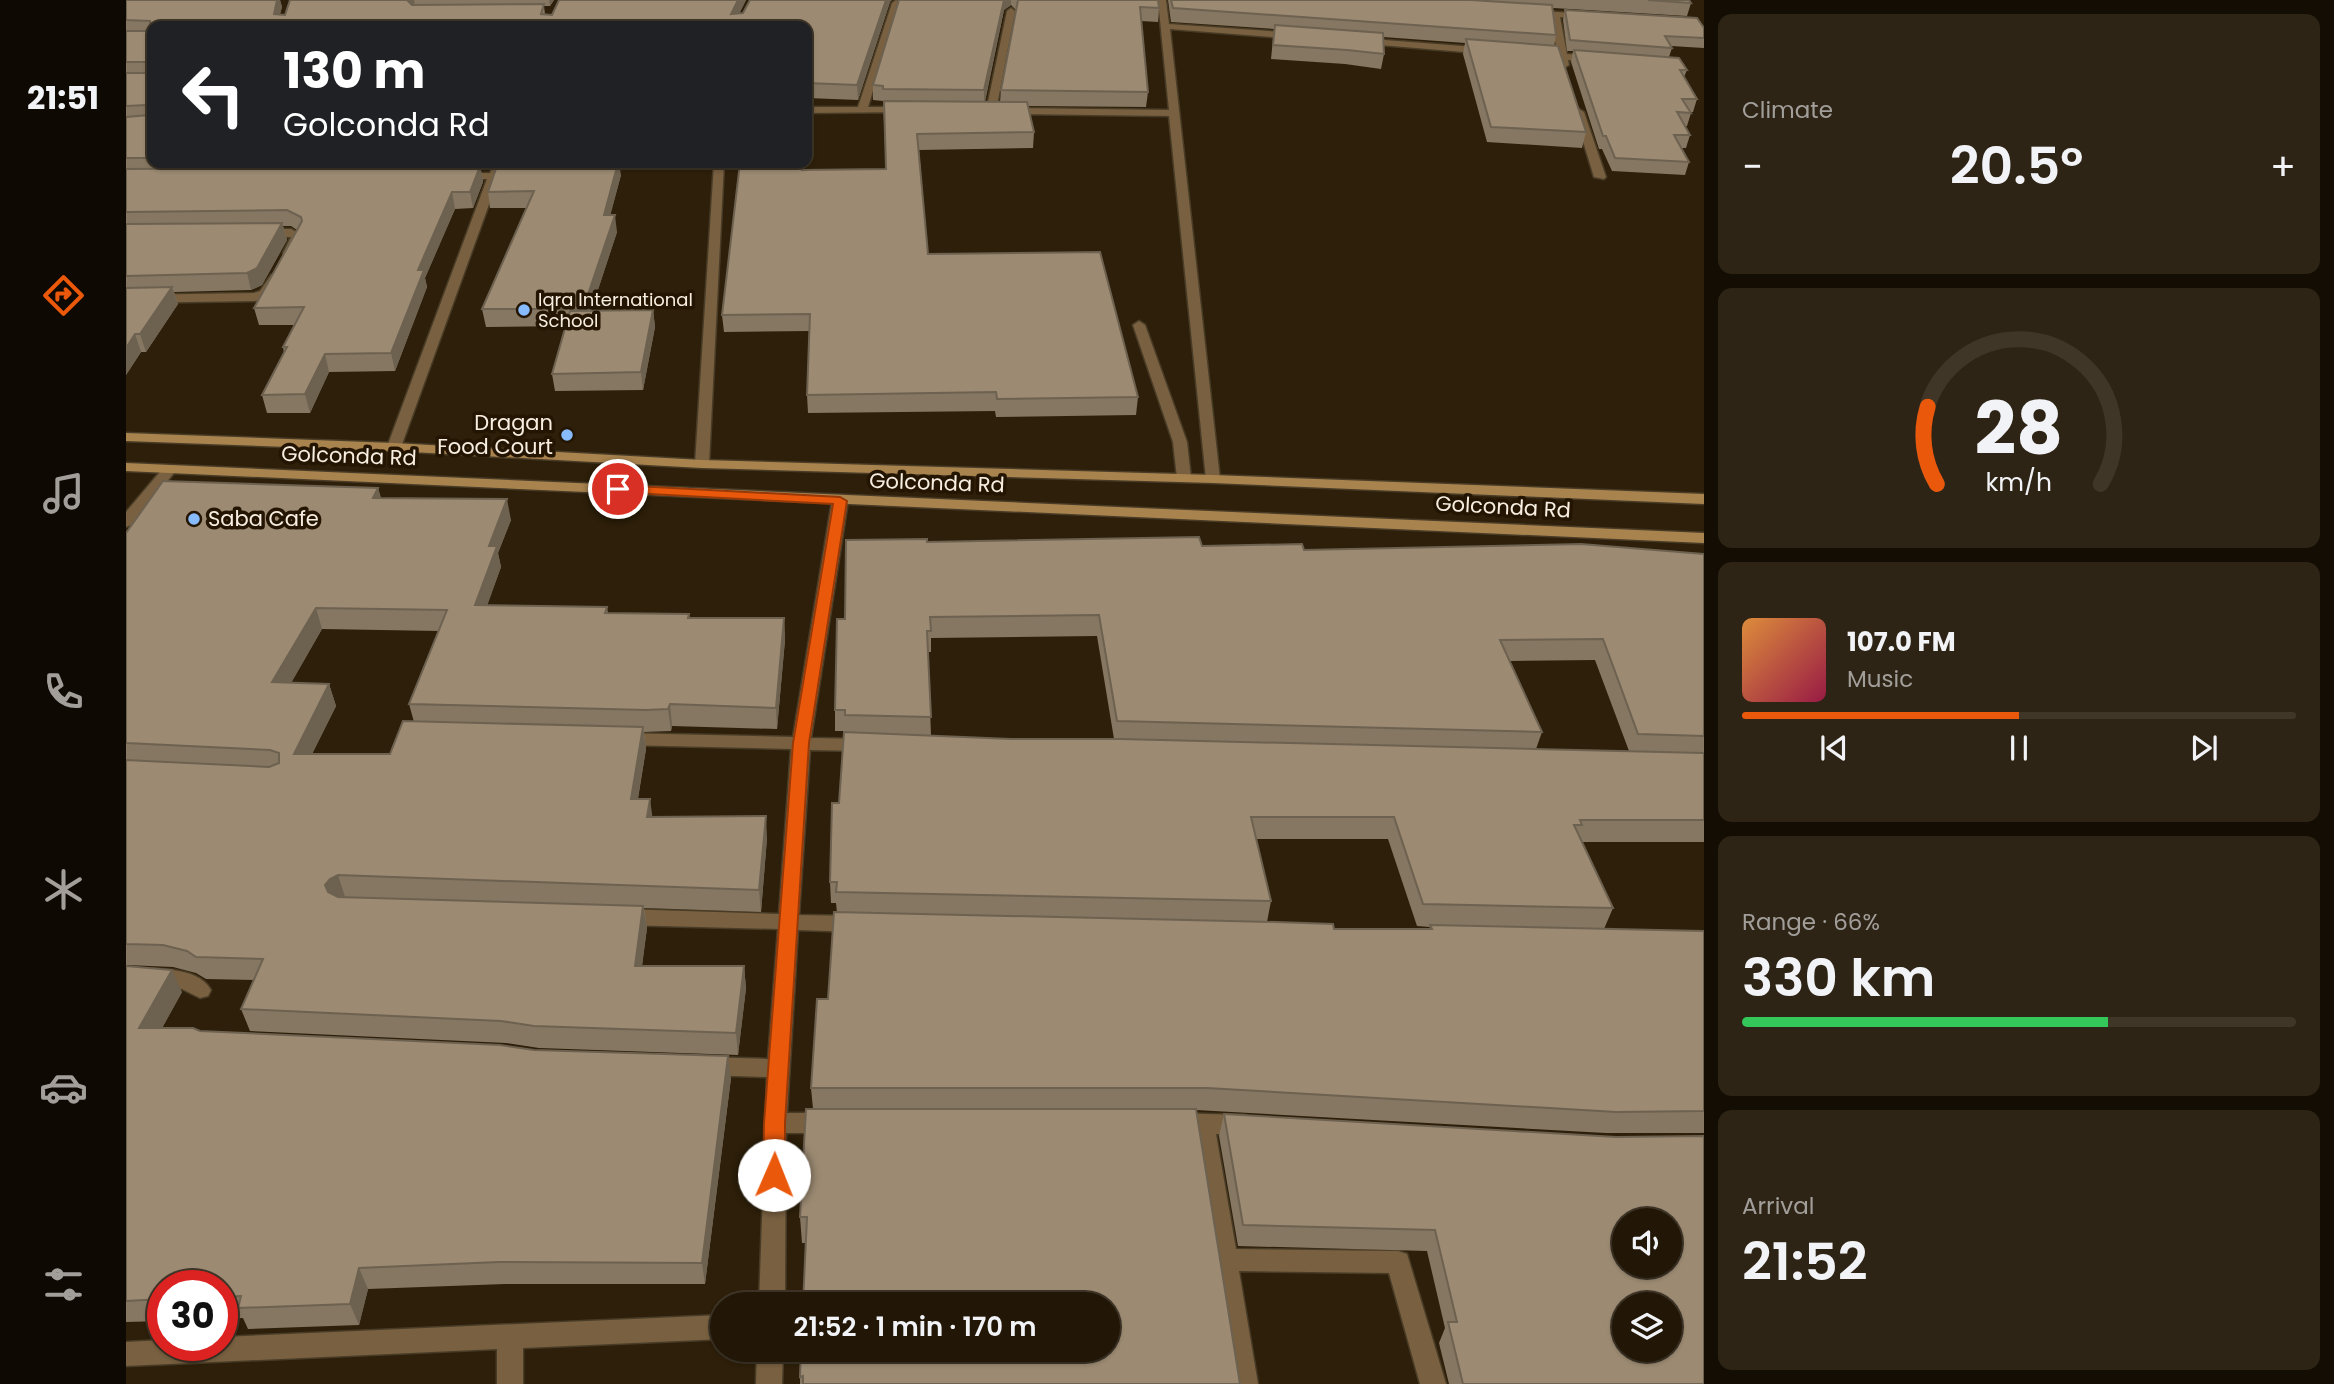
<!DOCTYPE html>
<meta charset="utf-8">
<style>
body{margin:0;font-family:Poppins,sans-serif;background:#2e2415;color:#f1f3f6;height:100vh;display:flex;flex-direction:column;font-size:26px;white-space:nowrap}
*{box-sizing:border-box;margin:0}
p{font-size:23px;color:#a29f9b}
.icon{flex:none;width:38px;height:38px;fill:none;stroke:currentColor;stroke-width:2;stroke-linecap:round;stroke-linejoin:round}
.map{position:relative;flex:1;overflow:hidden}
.sheet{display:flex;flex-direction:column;gap:14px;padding:14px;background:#130d04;width:630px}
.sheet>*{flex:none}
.banner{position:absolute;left:21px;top:21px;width:665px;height:147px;border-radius:14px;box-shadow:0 2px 5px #0004,0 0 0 2px #3f3628;background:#202124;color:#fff;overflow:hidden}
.tools{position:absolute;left:1486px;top:1208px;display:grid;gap:14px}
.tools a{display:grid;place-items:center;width:70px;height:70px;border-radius:50%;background:#221707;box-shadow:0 2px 5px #0004,0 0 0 2px #3f3628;font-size:35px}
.speed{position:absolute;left:21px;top:1270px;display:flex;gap:14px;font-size:35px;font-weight:700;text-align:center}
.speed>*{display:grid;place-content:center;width:91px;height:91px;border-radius:50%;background:#221707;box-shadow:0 2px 5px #0004,0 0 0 2px #3f3628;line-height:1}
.speed .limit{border:10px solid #d22;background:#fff;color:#111}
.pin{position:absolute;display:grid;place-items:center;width:60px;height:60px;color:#fff;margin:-30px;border:4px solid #fff;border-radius:50%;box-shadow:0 2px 7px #0007}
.me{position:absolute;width:77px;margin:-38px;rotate:1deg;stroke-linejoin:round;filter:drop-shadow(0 0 5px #0008)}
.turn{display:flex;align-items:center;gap:24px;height:147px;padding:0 21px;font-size:32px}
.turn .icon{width:91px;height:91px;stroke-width:2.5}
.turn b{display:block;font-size:49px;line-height:60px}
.big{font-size:52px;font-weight:600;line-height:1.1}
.sheet .tile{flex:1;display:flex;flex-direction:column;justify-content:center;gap:10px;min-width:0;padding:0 24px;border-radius:14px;background:#2e2415}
.sheet .dial{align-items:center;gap:0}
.dial svg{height:182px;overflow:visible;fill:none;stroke:#3f3628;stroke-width:7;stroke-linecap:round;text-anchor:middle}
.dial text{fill:#f1f3f6;stroke:none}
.song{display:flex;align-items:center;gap:21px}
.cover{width:84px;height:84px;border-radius:10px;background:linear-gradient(135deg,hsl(30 70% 55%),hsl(340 70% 35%))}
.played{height:7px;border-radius:4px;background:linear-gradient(90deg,#ea580c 50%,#3f3628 50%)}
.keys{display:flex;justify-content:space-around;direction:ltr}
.heat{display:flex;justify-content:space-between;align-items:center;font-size:38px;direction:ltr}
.charge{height:10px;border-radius:5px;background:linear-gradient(90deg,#34c759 66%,#3f3628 0)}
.trip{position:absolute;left:584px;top:1292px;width:410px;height:70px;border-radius:35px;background:#221707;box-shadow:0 2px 5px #0004,0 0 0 2px #3f3628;font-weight:600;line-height:70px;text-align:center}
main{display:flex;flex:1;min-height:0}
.dock{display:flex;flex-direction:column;width:126px;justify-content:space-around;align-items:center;background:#0e0903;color:#a29f9b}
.dock .icon{width:49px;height:49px}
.dock .on{color:#ea580c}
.dock b{font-size:32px;color:#f1f3f6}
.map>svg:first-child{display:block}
</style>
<main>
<nav class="dock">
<b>21:51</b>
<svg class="icon on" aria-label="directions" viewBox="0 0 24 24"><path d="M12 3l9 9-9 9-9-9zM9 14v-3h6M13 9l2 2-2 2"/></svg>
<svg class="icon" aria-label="music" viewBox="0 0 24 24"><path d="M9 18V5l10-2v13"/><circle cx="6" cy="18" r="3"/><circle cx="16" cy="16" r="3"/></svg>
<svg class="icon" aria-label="phone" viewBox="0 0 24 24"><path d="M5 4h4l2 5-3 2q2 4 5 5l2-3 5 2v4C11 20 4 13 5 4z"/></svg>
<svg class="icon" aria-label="climate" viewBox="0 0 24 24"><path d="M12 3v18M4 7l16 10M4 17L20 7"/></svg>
<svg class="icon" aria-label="car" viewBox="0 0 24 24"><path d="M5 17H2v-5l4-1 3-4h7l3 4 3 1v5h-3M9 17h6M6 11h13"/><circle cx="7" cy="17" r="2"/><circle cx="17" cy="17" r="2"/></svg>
<svg class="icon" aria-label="filters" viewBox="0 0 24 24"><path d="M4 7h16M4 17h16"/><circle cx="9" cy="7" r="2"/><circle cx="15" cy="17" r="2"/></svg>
</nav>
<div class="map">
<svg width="1578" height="1384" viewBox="0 0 1578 1384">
<rect width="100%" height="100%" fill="#2d1f09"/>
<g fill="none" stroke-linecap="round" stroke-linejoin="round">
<defs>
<path id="service" d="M 1013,321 L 1019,325 L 1061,442 L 1065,478 L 1063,481 L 1053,481 L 1051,478 L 1047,442 L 1007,325 Z"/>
<path id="minor" d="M 770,0 L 774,3 L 742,107 L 779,107 L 783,108 L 783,112 L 681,113 L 681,107 L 732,107 L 766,3 Z
M 1032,0 L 1040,0 L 1043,24 L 1170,33 L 1175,36 L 1170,39 L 1044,29 L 1094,479 L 1087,483 L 1080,479 L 1043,116 L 880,114 L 875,111 L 880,108 L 1043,110 Z
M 885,8 L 889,11 L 870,111 L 865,114 L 860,111 L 881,11 Z
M 1401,10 L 1462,14 L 1463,16 L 1459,19 L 1434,17 L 1441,54 L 1470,56 L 1475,59 L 1470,62 L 1442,60 L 1443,65 L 1438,68 L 1433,65 L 1432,59 L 1411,57 L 1411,53 L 1431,53 L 1425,16 L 1401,14 Z
M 1233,38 L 1362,48 L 1367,51 L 1362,54 L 1230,43 L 1230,39 Z
M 1453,109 L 1458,112 L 1480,177 L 1478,179 L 1468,177 L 1448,112 Z
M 368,163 L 378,163 L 275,447 L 273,450 L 263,450 L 261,447 L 361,179 L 332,179 L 327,176 L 332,173 L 364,173 Z
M 588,163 L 598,163 L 583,464 L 576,468 L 569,464 Z
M 165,229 L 178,236 L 167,256 L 163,257 L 157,253 L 165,237 L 136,237 L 130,233 L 136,229 Z
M 149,274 L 155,278 L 143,297 L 129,301 L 0,303 L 0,295 L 128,293 L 134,291 L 145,275 Z
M 43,466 L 48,467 L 50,470 L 48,473 L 5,525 L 0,527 L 0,512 L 38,467 Z
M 714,496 L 722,501 L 685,738 L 738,739 L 747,745 L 738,751 L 684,750 L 673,915 L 730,916 L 737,919 L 740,924 L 737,929 L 730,932 L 672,930 L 661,1113 L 701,1113 L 709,1116 L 712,1123 L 709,1130 L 701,1133 L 660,1133 L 659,1304 L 633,1304 L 641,1077 L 579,1075 L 571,1072 L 568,1066 L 571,1060 L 579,1057 L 642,1059 L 652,929 L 496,925 L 489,922 L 486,917 L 489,912 L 496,909 L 653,914 L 665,749 L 497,745 L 488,739 L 497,733 L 667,737 L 706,501 Z
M 0,968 C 25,970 71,964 85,990 L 82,996 L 74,998 L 56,989 L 0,984 Z
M 1048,1113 L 1118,1115 L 1126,1118 L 1129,1125 L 1126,1132 L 1118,1135 L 1090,1134 L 1110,1249 L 1272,1251 L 1281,1254 L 1320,1384 L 1294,1384 L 1263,1273 L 1113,1271 L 1132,1384 L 1106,1384 L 1067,1133 L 1040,1130 L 1037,1123 L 1040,1116 Z
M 597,1315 L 597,1339 L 397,1348 L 397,1384 L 371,1384 L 371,1349 L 0,1366 L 0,1342 L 37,1340 L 37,1346 L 96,1346 L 96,1337 Z
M 631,1349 L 657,1349 L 656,1384 L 630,1384 Z"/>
<path id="secondary" d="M 0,433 L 268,443 L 576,460 L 1087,475 L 1578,494 L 1578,504 L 1087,483 L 576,468 L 268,451 L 0,441 Z
M 0,463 L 1578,533 L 1578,543 L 0,471 Z"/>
</defs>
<use href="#service" stroke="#493c27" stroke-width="3"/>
<use href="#minor" stroke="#493c27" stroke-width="3"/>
<use href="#secondary" stroke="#493c27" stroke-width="3"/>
<use href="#service" fill="#786040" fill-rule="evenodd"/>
<use href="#minor" fill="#786040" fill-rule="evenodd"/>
<use href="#secondary" fill="#a9834e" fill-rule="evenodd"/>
</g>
<path fill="#867762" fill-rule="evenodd" d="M 0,0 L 154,0 L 156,7 L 154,14 L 159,15 L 164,0 L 428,0 L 424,6 L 418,6 L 419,14 L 426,15 L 620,0 L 613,14 L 764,2 L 732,100 L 681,98 L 681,99 L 681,26 L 26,26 L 26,163 L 366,163 L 362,170 L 355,170 L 357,182 L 347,208 L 329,209 L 299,278 L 301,287 L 269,371 L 203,372 L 184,413 L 141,413 L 136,395 L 158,353 L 157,347 L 169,325 L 133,325 L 128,308 L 171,230 L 165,226 L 157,226 L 161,240 L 136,285 L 125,290 L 48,292 L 52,304 L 20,352 L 15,352 L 0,375 Z
M 771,0 L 1032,0 L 1033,8 L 1032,22 L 1015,21 L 1022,92 L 1020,107 L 902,106 L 908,132 L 907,148 L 793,150 L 802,254 L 1012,397 L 1010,415 L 870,417 L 869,411 L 682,413 L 681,395 L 683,331 L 598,332 L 596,315 L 678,163 L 678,170 L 760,169 L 757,101 L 747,100 L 747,85 L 773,1 ZM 885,5 L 890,10 L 875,90 L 874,102 L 859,102 L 878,10 Z
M 1042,0 L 1563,0 L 1565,3 L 1561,16 L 1427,8 L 1430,35 L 1428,46 L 1460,132 L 1456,148 L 1361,142 L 1337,54 L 1339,43 L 1257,37 L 1258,54 L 1255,69 L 1219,64 L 1145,59 L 1148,29 L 1045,22 Z
M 1439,10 L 1578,28 L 1578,48 L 1545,46 L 1546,48 L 1543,57 L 1561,70 L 1558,77 L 1571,99 L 1567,112 L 1564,112 L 1565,113 L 1561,126 L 1559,126 L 1564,135 L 1560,148 L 1556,148 L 1563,162 L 1559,175 L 1486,171 L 1476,149 L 1473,149 L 1445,62 L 1447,51 L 1441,51 L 1437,20 Z
M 495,175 L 484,215 L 491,232 L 465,311 L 527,310 L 529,327 L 517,390 L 429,391 L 426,374 L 440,326 L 360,327 L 356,309 L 401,208 L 364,208 L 362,192 Z
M 252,488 L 255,498 L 385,520 L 372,553 L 375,567 L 361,605 L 481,607 L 482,613 L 563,614 L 564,618 L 658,618 L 659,640 L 651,729 L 546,726 L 545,731 L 518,732 L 520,749 L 512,799 L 527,817 L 641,838 L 635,912 L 518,908 L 521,928 L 516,966 L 618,966 L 620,988 L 612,1055 L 413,1048 L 380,1043 L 124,1031 L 115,1009 L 128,980 L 80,979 L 70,973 L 47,967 L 0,965 L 0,533 ZM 196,629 L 313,631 L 283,704 L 288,722 L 264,754 L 186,754 L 210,706 L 203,684 L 165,683 Z
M 801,542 L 1076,546 L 1178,550 L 1578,554 L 1578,842 L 1456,842 L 1487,908 L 1478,929 L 1578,931 L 1578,1133 L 1480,1133 L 1070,1110 L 1114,1384 L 674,1384 L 674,1377 L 680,1243 L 676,1243 L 674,1217 L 687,1109 L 685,1088 L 702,999 L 711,913 L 710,903 L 705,903 L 704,882 L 713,803 L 719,732 L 719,731 L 709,731 L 709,710 L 719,619 ZM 971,636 L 988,739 L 885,739 L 805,736 L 802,652 L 805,652 L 805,638 ZM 1469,660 L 1503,751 L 1410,749 L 1416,732 L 1383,661 ZM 1130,839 L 1262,839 L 1291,926 L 1304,927 L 1303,929 L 1208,929 L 1141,922 L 1145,901 Z
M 0,966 L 56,992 L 36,1028 L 605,1078 L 579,1284 L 379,1284 L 242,1289 L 233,1325 L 122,1329 L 117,1318 L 96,1319 L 96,1286 L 37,1286 L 37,1321 L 0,1322 Z
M 1098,1114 L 1490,1137 L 1578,1384 L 1323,1384 L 1313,1343 L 1319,1328 L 1301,1251 L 1112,1246 L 1093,1136 Z"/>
<path fill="#6d6150" d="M 151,0 L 154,0 L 156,7 L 151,26 L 148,14 Z
M 280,0 L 288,0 L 289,7 Z
M 423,0 L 428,0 L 424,6 Z
M 612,0 L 620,0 L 607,26 L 605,14 Z
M 760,0 L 766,0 L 764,2 L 732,100 L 731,85 Z
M 878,0 L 885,0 L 885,5 L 878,10 L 858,105 L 858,90 Z
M 361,163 L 366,163 L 362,170 Z
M 492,163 L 493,163 L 495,175 L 480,232 L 478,215 Z
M 354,166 L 357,182 L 347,208 L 344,192 Z
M 326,192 L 329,209 L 299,278 L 301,287 L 269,371 L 265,353 L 292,270 Z
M 489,215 L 491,232 L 460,326 L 457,309 Z
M 156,223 L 161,240 L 136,285 L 125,290 L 121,273 Z
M 46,287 L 52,304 L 20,352 L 14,334 Z
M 527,310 L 529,327 L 517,390 L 515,372 Z
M 9,334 L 15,352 L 0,375 L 0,348 Z
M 199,354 L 203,372 L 184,413 L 179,394 Z
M 252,488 L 257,508 L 247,498 Z
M 381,499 L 385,520 L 372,553 L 375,567 L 354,626 L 349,605 L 363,546 Z
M 190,608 L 196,629 L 153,704 L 146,682 Z
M 658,618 L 659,640 L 651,729 L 650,708 Z
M 203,684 L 210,706 L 175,776 L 168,754 Z
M 544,704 L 546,726 L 545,731 L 542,709 Z
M 517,727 L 520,749 L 508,821 L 505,799 Z
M 524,799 L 527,821 L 521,817 Z
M 640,816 L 641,838 L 635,912 L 633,890 Z
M 212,875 L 219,897 L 207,907 L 199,885 L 204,879 Z
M 517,906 L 521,928 L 513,988 L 509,966 Z
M 618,966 L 620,988 L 612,1055 L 610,1033 Z
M 46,970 L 56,992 L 24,1050 L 13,1028 Z
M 602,1056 L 605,1078 L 579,1284 L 576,1263 Z
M 233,1268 L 242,1289 L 233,1325 L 224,1304 Z"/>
<path fill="#9c8a72" stroke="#6d6150" stroke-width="2" fill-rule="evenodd" d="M 0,0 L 151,0 L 148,14 L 159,15 L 164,0 L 281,0 L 286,5 L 418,4 L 415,14 L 426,15 L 433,0 L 612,0 L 605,14 L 617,13 L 624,0 L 760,0 L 731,85 L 681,83 L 681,26 L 26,26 L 26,158 L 0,158 L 0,117 L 23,115 L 24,108 L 21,105 L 0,106 L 0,73 L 22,73 L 24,70 L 24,62 L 0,62 L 0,31 L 22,31 L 25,29 L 24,21 L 0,20 Z
M 773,0 L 878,0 L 858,90 L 757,89 L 757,86 L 747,85 Z
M 892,0 L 1032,0 L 1033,8 L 1014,7 L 1022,92 L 875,90 Z
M 1045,0 L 1345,0 L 1426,5 L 1430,35 L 1047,8 Z
M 1522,0 L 1563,0 L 1565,3 Z
M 1439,10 L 1571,18 L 1578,28 L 1578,38 L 1539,36 L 1546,48 L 1444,40 Z
M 1149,25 L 1257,33 L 1258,54 L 1221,50 L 1147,45 Z
M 1340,39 L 1432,46 L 1460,132 L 1365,127 Z
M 1448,50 L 1553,58 L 1561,70 L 1554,70 L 1571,99 L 1556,99 L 1565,113 L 1551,112 L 1564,135 L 1548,135 L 1563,162 L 1489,158 L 1480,136 L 1477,136 Z
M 758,101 L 901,102 L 908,132 L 791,134 L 802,254 L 974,252 L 1012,397 L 871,399 L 870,392 L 681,395 L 684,314 L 596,315 L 614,163 L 677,163 L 676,170 L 760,169 Z
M 372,163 L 492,163 L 478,215 L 489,215 L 457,309 L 356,309 L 408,191 L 362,192 Z
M 354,166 L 344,192 L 326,192 L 292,270 L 298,270 L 265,353 L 199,354 L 179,394 L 136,395 L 161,347 L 157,347 L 178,307 L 128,308 L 176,221 L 175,217 L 161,210 L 0,212 L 0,169 Z
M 156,223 L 131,268 L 121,273 L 0,276 L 0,224 Z
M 46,287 L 14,334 L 9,334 L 0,348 L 0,288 Z
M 527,310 L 515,372 L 426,374 L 444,311 Z
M 37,481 L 252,488 L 247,498 L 381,499 L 363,546 L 371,546 L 349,605 L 481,607 L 479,613 L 563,614 L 562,618 L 658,618 L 650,708 L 544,704 L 542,709 L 520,710 L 283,704 L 321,610 L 190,608 L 146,682 L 203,684 L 168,754 L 264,754 L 277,721 L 517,727 L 505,799 L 524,799 L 521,817 L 640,816 L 633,890 L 212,875 L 204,879 L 199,885 L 202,892 L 212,897 L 517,906 L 509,966 L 618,966 L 610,1033 L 408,1026 L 375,1021 L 115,1009 L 137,959 L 70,957 L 61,951 L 37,945 L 0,944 L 0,760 L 143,767 L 153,763 L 153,753 L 144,750 L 0,743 L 0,533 Z
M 1073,537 L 1076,546 L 1176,544 L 1178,550 L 1455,544 L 1578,554 L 1578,736 L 1512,734 L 1477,639 L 1374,640 L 1416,732 L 991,721 L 973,615 L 804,617 L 805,631 L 801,631 L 805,717 L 719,715 L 719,710 L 709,710 L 711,619 L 719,619 L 720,540 L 801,539 L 801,542 Z
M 718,732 L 885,739 L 994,739 L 1578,753 L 1578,820 L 1454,820 L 1456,825 L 1448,825 L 1487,908 L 1297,904 L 1268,817 L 1125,817 L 1145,901 L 710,892 L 711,882 L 704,882 L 706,803 L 713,803 Z
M 708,912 L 1150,922 L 1207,924 L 1208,929 L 1306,929 L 1304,925 L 1578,931 L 1578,1111 L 1490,1112 L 1081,1088 L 685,1088 L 691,999 L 702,999 Z
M 0,966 L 46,970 L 13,1028 L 67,1028 L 74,1031 L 374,1045 L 408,1050 L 602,1056 L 576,1263 L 373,1262 L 233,1268 L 224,1304 L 112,1308 L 115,1296 L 96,1297 L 96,1286 L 37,1286 L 37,1299 L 0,1301 Z
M 680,1109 L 1070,1109 L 1114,1384 L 677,1384 L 677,1376 L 674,1377 L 675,1349 L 982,1349 L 982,1304 L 677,1304 L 681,1217 L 674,1217 Z
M 1098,1114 L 1490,1137 L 1578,1136 L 1578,1384 L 1337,1384 L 1322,1322 L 1331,1322 L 1309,1230 L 1117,1225 ZM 1498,1220 L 1544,1220 L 1544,1265 L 1498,1265 ZM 1498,1304 L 1544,1304 L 1544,1349 L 1498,1349 Z"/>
<path fill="#ea580c" stroke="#983908" stroke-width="2" d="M 492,485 L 714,497 L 721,501 L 683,743 L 659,1123 L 659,1175 L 656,1181 L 648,1184 L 640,1181 L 637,1175 L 638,1123 L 667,743 L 707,504 L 487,492 L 485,489 Z"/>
<g fill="#87bbfb" stroke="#231502" stroke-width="2.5">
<circle cx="398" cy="310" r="7"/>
<circle cx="441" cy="435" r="7"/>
<circle cx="68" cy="519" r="7"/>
</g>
<g text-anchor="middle" stroke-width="7" stroke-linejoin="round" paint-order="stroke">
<g font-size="18" fill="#f7ede0" stroke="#231502" text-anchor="start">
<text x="412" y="306">Iqra International<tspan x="412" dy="21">School</tspan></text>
</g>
<g font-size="21" fill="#f7ede0" stroke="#231502" text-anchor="end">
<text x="427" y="430">Dragan<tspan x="427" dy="24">Food Court</tspan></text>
<text x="82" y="526" text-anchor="start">Saba Cafe</text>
</g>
<g font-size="21" fill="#f7ede0" stroke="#231502">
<text transform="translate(223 456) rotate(2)" y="7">Golconda Rd</text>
<text transform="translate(811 483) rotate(2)" y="7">Golconda Rd</text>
<text transform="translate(1377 507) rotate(3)" y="7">Golconda Rd</text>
</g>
</g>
</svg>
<div class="tools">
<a><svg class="icon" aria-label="sound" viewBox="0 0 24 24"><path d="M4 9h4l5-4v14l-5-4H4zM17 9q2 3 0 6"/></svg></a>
<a><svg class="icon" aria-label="layers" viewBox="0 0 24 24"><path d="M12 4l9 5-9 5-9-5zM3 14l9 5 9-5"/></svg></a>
</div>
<div class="speed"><div class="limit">30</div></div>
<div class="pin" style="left:492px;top:489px;background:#d93025"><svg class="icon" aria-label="arrive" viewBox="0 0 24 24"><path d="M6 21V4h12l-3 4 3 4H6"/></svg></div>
<svg class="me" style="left:648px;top:1175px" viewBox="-20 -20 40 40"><circle r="19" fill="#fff"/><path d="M0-13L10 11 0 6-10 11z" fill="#ea580c"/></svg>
<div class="trip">21:52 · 1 min · 170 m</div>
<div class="banner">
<div class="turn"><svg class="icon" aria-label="left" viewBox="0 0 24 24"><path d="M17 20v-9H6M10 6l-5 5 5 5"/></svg><div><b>130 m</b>Golconda Rd</div></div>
</div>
</div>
<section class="sheet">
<div class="tile"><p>Climate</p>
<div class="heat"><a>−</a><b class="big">20.5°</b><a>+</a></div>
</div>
<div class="tile dial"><svg viewBox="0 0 100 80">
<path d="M14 69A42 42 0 1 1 86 69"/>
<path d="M14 69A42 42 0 0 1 10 35" stroke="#ea580c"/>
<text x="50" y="56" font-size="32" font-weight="700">28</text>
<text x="50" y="72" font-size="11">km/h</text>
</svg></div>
<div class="tile">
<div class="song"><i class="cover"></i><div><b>107.0 FM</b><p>Music</p></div></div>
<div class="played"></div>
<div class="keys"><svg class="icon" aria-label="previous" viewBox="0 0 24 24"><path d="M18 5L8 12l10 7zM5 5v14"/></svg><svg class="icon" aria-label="pause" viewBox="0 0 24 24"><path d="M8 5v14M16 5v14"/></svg><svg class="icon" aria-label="next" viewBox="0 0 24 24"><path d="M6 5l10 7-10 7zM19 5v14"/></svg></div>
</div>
<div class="tile"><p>Range · 66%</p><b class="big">330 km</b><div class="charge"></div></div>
<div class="tile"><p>Arrival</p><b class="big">21:52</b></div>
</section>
</main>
